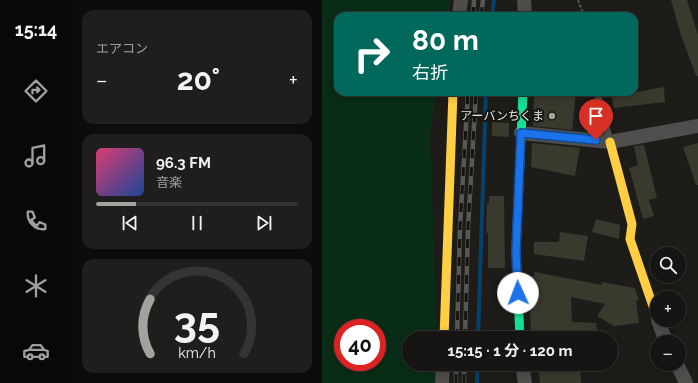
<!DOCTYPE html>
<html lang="ja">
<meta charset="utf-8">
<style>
body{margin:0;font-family:Raleway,"Noto Sans JP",sans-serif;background:#1f1e1c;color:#f1f3f6;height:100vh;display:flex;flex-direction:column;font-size:15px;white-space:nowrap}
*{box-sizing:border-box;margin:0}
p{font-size:13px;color:#9e9fa0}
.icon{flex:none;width:22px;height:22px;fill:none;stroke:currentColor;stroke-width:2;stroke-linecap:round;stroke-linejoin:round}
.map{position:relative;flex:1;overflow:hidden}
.panel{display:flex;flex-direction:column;gap:10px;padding:10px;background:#0c0c0a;width:250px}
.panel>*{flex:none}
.hud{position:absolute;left:12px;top:12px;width:304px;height:84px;border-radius:12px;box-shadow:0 2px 10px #0003,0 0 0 1px #353433;background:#00695c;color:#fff;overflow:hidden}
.fabs{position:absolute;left:328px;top:247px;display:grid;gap:8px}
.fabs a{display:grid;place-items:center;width:36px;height:36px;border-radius:50%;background:#161513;box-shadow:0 2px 10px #0003,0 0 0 1px #353433;font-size:20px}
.speed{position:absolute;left:12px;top:319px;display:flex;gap:8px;font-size:20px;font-weight:700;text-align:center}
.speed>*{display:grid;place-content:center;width:52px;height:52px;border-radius:50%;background:#161513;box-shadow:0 2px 10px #0003,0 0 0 1px #353433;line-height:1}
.speed .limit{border:6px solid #d22;background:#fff;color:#111}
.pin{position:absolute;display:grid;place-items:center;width:34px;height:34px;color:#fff;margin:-41px -17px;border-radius:50% 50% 50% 0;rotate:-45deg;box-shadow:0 0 4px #0007}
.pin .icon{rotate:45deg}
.me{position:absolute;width:44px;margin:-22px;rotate:358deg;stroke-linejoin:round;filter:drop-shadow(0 0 3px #0008)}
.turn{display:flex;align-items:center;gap:14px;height:84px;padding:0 12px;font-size:18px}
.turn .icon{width:52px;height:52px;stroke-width:2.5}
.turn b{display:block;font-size:28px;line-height:34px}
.big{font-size:30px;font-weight:700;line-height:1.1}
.panel .card{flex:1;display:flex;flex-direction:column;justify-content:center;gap:6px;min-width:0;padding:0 14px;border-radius:12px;background:#1f1e1c}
.panel .dial{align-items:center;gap:0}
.dial svg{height:104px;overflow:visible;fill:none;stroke:#353433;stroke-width:7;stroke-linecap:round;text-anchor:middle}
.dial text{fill:#f1f3f6;stroke:none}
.song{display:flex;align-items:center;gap:12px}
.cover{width:48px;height:48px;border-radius:6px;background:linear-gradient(135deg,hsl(340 70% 55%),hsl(220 70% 35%))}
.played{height:4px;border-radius:2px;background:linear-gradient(90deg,#a2a29e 20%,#353433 20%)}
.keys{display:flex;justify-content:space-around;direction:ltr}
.heat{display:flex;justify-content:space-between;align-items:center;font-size:22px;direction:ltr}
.trip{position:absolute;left:80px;top:331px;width:216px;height:40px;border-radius:20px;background:#161513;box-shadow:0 2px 10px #0003,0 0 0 1px #353433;font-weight:700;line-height:40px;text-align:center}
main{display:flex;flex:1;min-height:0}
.tabs{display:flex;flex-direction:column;width:72px;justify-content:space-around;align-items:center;background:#090808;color:#9e9fa0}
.tabs .icon{width:28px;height:28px}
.tabs .on{color:#a2a29e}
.tabs b{font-size:18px;color:#f1f3f6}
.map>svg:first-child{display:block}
</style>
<main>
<nav class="tabs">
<b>15:14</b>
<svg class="icon on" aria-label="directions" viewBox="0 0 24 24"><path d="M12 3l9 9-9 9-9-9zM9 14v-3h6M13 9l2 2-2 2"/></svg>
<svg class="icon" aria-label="music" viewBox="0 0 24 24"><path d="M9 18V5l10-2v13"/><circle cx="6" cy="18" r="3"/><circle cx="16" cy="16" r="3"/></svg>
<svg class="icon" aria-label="phone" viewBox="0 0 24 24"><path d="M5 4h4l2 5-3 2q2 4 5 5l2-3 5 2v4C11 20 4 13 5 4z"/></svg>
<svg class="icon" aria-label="climate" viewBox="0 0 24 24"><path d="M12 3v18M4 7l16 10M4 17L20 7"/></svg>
<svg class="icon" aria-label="car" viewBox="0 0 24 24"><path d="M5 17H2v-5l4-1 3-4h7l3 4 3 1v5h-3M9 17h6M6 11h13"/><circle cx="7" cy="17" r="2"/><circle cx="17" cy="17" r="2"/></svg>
</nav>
<section class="panel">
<div class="card"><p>エアコン</p>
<div class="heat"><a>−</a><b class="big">20°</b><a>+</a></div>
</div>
<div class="card">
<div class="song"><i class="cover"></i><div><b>96.3 FM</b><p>音楽</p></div></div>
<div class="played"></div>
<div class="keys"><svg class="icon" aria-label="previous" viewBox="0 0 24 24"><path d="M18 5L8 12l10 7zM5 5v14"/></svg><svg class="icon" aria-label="pause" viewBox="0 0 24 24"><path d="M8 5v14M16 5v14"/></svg><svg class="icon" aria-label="next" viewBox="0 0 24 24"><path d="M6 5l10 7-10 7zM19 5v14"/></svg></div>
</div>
<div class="card dial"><svg viewBox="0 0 100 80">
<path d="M14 69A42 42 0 1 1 86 69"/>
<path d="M14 69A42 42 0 0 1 14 27" stroke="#a2a29e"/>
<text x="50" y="56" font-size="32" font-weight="700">35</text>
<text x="50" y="72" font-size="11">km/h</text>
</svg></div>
</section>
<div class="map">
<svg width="376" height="383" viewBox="0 0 376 383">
<rect width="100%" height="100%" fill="#1d1c19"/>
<path fill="#092d16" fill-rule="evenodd" d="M 0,0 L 128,0 L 126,16 L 16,16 L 16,92 L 114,92 L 108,135 L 115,338 L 87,338 L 87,364 L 116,364 L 117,383 L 0,383 ZM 21,328 L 55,328 L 55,362 L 21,362 Z"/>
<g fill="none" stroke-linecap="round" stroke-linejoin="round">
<path stroke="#03426c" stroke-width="4" d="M 170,16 L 172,0
M 156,338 L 164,92
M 155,383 L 155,364"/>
</g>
<path fill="#3a392d" d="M 349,0 L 365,0 L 376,35 L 376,76 L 374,76 L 359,35 Z
M 342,87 L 343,102 L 292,108 L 289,92 L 304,92 L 304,94 Z
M 212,92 L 254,92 L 250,130 L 211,126 Z
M 170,122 L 187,123 L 187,137 L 170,136 Z
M 210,143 L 258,148 L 253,176 L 209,167 Z
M 376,143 L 376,185 L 374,185 L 361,147 Z
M 322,145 L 335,198 L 327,200 L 332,216 L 321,219 L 307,168 L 316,165 L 312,146 Z
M 167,196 L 182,196 L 183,268 L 166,268 L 166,233 L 164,233 L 165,203 L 167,203 Z
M 274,219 L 298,225 L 297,239 L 270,232 Z
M 238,232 L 266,236 L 262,261 L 212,254 L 212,242 L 237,242 Z
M 212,272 L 280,285 L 280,282 L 313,288 L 317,301 L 314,300 L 317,323 L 292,326 L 275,316 L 283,304 L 249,297 L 250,322 L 274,323 L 276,336 L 266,338 L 209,338 L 207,276 L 212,276 Z
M 231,365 L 231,367 L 258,365 L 259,383 L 218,383 L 216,366 Z"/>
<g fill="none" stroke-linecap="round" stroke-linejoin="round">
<path stroke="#4e4e4d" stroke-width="2.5" stroke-dasharray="3 2" stroke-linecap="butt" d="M 256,0 L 262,16"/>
<path stroke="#4f4e4d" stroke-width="7" d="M 275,92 L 288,142"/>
<path stroke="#4f4e4d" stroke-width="14" d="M 202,0 L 203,16
M 137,16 L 139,0
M 199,133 L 288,142 L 376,126
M 336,320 L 344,342
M 200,364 L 203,383
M 355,364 L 364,383
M 120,383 L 121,364"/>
<path stroke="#16e098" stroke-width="9" d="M 198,338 L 194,251 L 201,92"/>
<path stroke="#ffcf43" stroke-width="9" d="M 288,142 L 310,224 L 308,239 L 335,318
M 122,338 L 131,92"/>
<defs>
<path id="rail" d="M 151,16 L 152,0
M 159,16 L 161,0
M 135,338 L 138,227 L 146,92
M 143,338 L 146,228 L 154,92
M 134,383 L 134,364
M 142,383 L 142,364"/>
</defs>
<use href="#rail" stroke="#575755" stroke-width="4.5"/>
<use href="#rail" stroke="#15140f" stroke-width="3" stroke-dasharray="9" stroke-linecap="butt"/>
</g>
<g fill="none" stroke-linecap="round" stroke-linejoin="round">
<defs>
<path id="route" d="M 196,293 L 194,252 L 199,133 L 274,140"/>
</defs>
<use href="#route" stroke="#114b97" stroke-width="10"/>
<use href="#route" stroke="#1a73e8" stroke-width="7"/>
</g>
<circle fill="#a2a29e" stroke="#15140f" stroke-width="1.5" cx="230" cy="116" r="4"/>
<g text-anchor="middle" stroke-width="4" stroke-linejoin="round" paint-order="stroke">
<g font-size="12" fill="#eaeae6" stroke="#15140f" text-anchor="end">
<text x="222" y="120">アーバンちくま</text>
</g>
</g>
</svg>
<div class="fabs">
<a><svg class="icon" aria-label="search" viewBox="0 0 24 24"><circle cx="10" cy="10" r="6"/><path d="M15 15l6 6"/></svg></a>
<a>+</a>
<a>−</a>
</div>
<div class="speed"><div class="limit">40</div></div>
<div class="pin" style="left:274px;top:140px;background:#d93025"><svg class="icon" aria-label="arrive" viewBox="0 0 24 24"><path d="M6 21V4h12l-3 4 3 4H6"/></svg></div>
<svg class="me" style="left:196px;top:293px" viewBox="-20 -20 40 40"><circle r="19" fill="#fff"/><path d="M0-13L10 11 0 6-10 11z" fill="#1a73e8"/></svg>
<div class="trip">15:15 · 1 分 · 120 m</div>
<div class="hud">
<div class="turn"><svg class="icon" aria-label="right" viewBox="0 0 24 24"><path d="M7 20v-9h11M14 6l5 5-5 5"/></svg><div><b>80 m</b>右折</div></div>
</div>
</div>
</main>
